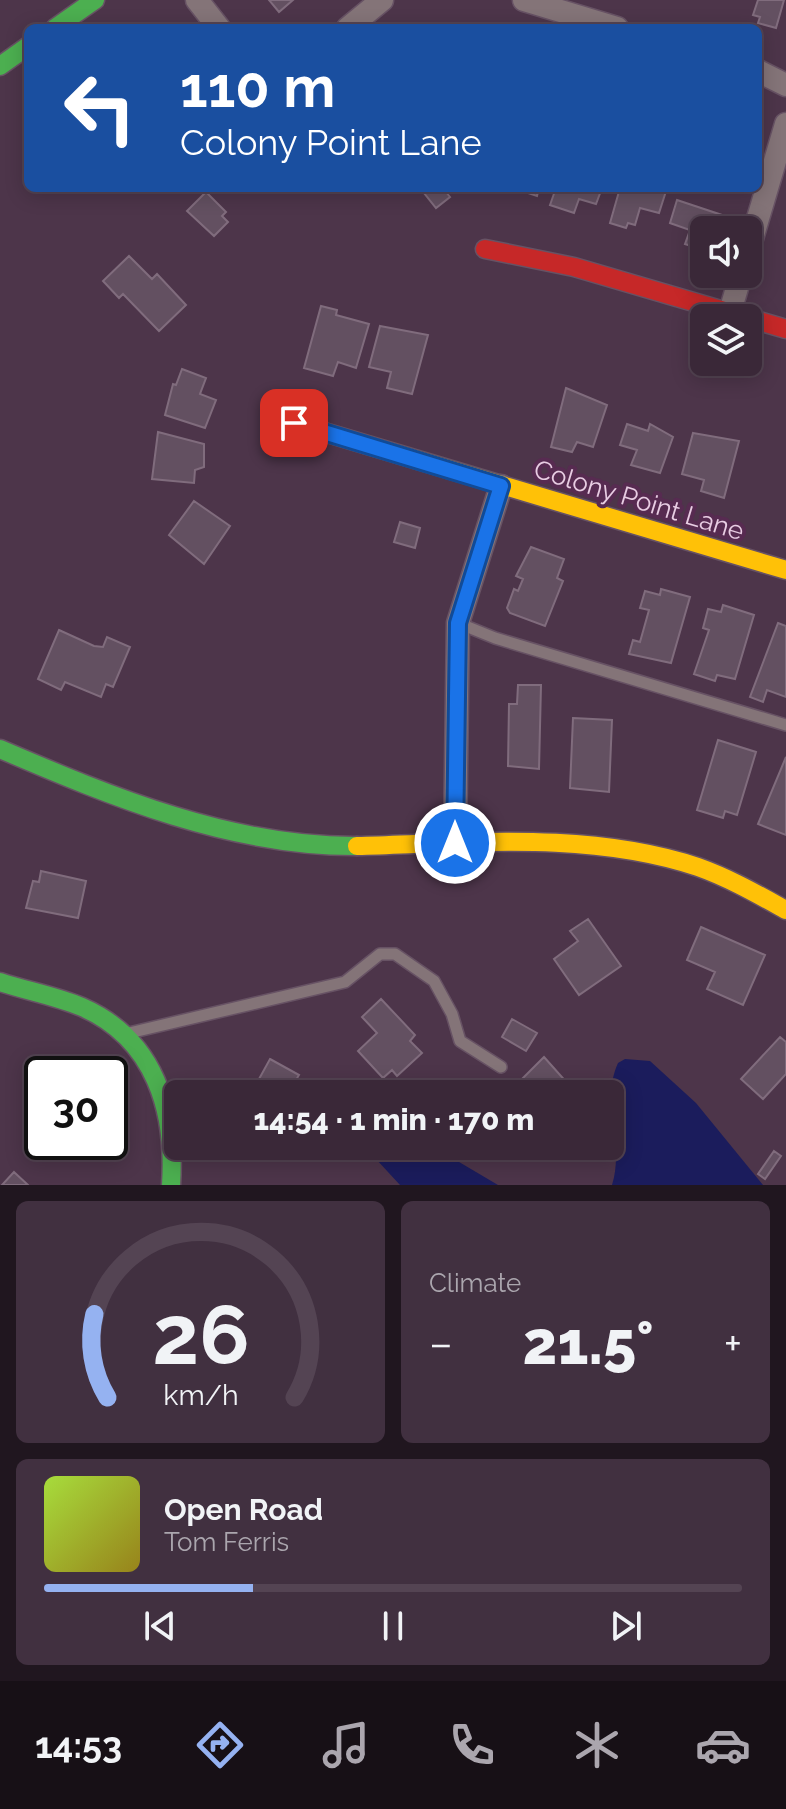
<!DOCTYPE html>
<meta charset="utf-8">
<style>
body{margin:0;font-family:Raleway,sans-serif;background:#413040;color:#f1f3f6;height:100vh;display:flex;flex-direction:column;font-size:30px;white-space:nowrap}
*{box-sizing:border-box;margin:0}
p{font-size:26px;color:#aba6ae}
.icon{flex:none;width:44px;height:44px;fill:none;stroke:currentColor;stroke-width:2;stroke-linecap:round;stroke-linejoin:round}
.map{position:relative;height:1185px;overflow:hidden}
.side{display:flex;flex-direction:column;gap:16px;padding:16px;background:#20161f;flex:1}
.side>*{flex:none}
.top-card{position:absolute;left:24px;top:24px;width:738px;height:168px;border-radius:12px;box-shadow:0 4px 20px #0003,0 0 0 2px #544453;background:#1a4fa0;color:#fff;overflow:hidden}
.controls{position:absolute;left:690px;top:216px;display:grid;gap:16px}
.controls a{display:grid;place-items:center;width:72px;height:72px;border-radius:12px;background:#3a2838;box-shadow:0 4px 20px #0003,0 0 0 2px #544453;font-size:40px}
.speed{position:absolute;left:24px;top:1056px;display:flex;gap:16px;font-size:40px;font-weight:700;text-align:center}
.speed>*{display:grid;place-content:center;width:104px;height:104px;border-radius:50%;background:#3a2838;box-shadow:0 4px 20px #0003,0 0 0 2px #544453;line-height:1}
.speed .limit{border:4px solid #111;border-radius:12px;background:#fff;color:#111}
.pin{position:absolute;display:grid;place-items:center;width:68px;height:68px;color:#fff;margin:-34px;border-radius:16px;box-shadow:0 4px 12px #0006}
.me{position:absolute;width:88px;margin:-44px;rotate:0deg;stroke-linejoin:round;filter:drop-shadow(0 0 6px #0008)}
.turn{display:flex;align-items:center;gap:28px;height:168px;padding:0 24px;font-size:36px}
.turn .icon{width:104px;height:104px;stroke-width:2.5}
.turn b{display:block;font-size:56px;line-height:68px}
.big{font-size:60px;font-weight:800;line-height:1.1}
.side .tile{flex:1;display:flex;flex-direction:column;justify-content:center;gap:12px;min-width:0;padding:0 28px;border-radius:12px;background:#413040}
.side .dial{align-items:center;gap:0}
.dial svg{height:208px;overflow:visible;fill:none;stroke:#544453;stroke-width:7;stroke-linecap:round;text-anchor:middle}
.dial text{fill:#f1f3f6;stroke:none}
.song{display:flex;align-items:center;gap:24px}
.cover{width:96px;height:96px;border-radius:12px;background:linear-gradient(135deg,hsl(80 70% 55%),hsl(50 70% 35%))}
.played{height:8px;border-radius:4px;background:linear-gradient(90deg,#95b2f1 30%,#544453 30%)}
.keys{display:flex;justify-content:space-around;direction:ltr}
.heat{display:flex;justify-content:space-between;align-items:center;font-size:44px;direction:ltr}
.side .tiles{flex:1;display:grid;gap:16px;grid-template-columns:1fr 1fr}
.tile:last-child{grid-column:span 2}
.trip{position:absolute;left:164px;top:1080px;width:460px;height:80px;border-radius:12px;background:#3a2838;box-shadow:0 4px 20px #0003,0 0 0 2px #544453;font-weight:800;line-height:80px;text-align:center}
.menu{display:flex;height:128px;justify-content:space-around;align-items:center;background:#171016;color:#aba6ae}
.menu .icon{width:56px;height:56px}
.menu .on{color:#95b2f1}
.menu b{font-size:36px;color:#f1f3f6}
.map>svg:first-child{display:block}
</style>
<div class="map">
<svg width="786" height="1185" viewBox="0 0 786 1185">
<rect width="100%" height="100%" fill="#4d354a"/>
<path fill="#1b1c5c" d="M 625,1059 L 650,1061 L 696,1103 L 763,1185 L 612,1185 C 625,1144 600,1102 618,1063 Z
M 364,1146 L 432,1146 L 498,1185 L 400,1185 Z"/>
<path fill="#635061" stroke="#806c7d" stroke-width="2" d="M 269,0 L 293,0 L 279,12 Z
M 758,0 L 784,0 L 776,28 L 758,23 L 760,17 L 753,15 Z
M 420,188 L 451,188 L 446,192 L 450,197 L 436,208 Z
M 513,188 L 539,188 L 537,196 Z
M 556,188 L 602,188 L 596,204 L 579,199 L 574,213 L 550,205 Z
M 620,188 L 642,189 L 667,188 L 659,213 L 640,208 L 635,225 L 628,223 L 626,228 L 610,223 Z
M 206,192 L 226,212 L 222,216 L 228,222 L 214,236 L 187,211 Z
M 677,200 L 722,215 L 717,230 L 704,230 L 704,250 L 685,244 L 690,230 L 670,223 Z
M 129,256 L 152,279 L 157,274 L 186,305 L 159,331 L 123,294 L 119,298 L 103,281 Z
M 321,306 L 337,310 L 336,315 L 369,324 L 356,368 L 338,362 L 333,376 L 304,368 Z
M 380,326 L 428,335 L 412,394 L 387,388 L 391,372 L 369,367 Z
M 182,369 L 206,378 L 200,394 L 216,400 L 205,428 L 165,415 L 173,384 L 176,385 Z
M 566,388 L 607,405 L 593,447 L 577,442 L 572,452 L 551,447 Z
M 627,424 L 648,431 L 650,424 L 673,437 L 660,473 L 631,465 L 637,450 L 620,445 Z
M 158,432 L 204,444 L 204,467 L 195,470 L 194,483 L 152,479 Z
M 693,433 L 739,441 L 724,498 L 701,491 L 704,480 L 682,474 Z
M 194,501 L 230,526 L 204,564 L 169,535 Z
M 400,522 L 420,528 L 415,548 L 394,542 Z
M 531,547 L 564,559 L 557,578 L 563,581 L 545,626 L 510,613 L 507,608 L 514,589 L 518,591 L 523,579 L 516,576 Z
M 661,589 L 690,597 L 671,663 L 629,654 L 633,640 L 640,642 L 649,610 L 640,608 L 645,591 L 660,595 Z
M 723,605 L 754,615 L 735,679 L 717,675 L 715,681 L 694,674 L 709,630 L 703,628 L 708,609 L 721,612 Z
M 778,623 L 786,626 L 786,697 L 767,690 L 763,702 L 750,697 Z
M 59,630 L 94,646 L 103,647 L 107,637 L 130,647 L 113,687 L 106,684 L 101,697 L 65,682 L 61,690 L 38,679 Z
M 518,685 L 541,685 L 539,769 L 508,766 L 509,704 L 517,704 Z
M 573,718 L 612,720 L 609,792 L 570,788 Z
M 718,740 L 756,752 L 737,815 L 725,811 L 723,818 L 697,810 Z
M 786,757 L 786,835 L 758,824 Z
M 41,871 L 86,881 L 78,918 L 26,908 L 33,881 L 39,882 Z
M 588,919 L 621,966 L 579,995 L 554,959 L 578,941 L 570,931 Z
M 701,927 L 765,955 L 743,1005 L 707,989 L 715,972 L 687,960 Z
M 381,999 L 415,1035 L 410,1041 L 422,1053 L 397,1076 L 392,1070 L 383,1078 L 358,1051 L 377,1033 L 362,1017 Z
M 512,1019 L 537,1033 L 526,1051 L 502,1037 Z
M 780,1037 L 786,1042 L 786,1074 L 763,1099 L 741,1079 Z
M 544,1057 L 577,1094 L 507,1094 Z
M 270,1059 L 299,1075 L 288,1094 L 235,1094 L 241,1083 L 253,1090 Z
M 57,1142 L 90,1142 L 60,1152 Z
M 774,1151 L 781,1156 L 765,1179 L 758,1174 Z
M 14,1172 L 28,1185 L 2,1185 Z"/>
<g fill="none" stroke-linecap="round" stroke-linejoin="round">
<defs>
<path id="lane" d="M 458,623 L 495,638 L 786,725
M 129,1033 L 345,982 L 380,954 L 395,954 L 434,981 L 452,1014 L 460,1041 L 501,1067"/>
<path id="street" d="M 197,0 L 219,28
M 524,0 L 617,28
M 348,28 L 382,0
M 758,71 L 786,85
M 748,252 L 786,124
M 730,312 L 741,274
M 455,843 L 458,623 L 501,486"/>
<path id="fast" d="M 55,28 L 95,0
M 0,66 L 28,46
M 0,749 C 112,797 233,847 357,846
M 0,982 C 27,991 56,996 82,1007 C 155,1039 176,1111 171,1185"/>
<path id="slow" d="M 294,423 L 786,570
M 357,846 C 469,843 590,831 698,867 C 729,878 757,894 786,910"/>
<path id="jam" d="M 485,249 L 574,267 L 786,329"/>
</defs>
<use href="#lane" stroke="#675264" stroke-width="14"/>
<use href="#street" stroke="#675264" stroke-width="25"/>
<use href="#fast" stroke="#675264" stroke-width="21"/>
<use href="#slow" stroke="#675264" stroke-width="21"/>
<use href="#jam" stroke="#675264" stroke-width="21"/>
<use href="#lane" stroke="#847478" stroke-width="11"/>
<use href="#street" stroke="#847478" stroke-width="22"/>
<use href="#fast" stroke="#4caf50" stroke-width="18"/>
<use href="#slow" stroke="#ffc107" stroke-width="18"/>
<use href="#jam" stroke="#c62828" stroke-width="18"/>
</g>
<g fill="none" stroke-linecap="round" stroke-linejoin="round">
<defs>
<path id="route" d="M 294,423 L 501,486 L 458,623 L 455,843"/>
</defs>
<use href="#route" stroke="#114b97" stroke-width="20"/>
<use href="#route" stroke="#1a73e8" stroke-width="14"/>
</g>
<g text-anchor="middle" stroke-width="8" stroke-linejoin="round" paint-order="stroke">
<g font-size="26" fill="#e8cde3" stroke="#572b51">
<text transform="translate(639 500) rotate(17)" y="9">Colony Point Lane</text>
</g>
</g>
</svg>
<div class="controls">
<a><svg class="icon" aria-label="sound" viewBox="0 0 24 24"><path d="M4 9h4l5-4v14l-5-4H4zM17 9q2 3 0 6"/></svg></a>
<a><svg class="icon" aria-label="layers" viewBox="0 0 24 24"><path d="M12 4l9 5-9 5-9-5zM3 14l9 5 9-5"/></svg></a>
</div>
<div class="speed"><div class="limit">30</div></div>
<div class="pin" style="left:294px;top:423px;background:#d93025"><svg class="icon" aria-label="arrive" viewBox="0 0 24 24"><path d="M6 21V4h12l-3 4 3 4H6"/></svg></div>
<svg class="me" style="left:455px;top:843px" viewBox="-20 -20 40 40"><circle r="17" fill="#1a73e8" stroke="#fff" stroke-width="3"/><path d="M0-11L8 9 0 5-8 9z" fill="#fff"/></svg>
<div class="trip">14:54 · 1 min · 170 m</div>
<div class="top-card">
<div class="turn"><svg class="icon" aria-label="left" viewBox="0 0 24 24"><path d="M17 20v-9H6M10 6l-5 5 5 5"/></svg><div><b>110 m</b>Colony Point Lane</div></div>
</div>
</div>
<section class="side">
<div class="tiles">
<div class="tile dial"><svg viewBox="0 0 100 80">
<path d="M14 69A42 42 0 1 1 86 69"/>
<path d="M14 69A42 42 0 0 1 9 37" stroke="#95b2f1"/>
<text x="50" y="56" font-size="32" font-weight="700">26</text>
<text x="50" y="72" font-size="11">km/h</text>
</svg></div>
<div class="tile"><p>Climate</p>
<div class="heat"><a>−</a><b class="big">21.5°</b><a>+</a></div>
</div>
<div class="tile">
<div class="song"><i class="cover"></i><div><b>Open Road</b><p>Tom Ferris</p></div></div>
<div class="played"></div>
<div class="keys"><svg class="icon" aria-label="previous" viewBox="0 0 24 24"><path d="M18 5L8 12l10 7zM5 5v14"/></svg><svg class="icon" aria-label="pause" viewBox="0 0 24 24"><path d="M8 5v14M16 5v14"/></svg><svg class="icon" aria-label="next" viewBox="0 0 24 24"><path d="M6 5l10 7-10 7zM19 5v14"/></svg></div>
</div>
</div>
</section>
<nav class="menu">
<b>14:53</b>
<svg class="icon on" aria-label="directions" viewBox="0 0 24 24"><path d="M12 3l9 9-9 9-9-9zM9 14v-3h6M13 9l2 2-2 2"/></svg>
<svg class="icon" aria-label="music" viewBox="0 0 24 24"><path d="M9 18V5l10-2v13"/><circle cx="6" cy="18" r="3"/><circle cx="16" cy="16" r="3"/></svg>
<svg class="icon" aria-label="phone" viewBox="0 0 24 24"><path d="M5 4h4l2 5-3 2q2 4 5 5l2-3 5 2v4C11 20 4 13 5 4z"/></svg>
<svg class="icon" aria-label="climate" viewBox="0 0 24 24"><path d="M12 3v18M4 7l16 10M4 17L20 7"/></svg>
<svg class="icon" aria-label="car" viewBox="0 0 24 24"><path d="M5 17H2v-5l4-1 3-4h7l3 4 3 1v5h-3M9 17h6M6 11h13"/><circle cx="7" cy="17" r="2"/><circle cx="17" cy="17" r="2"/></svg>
</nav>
